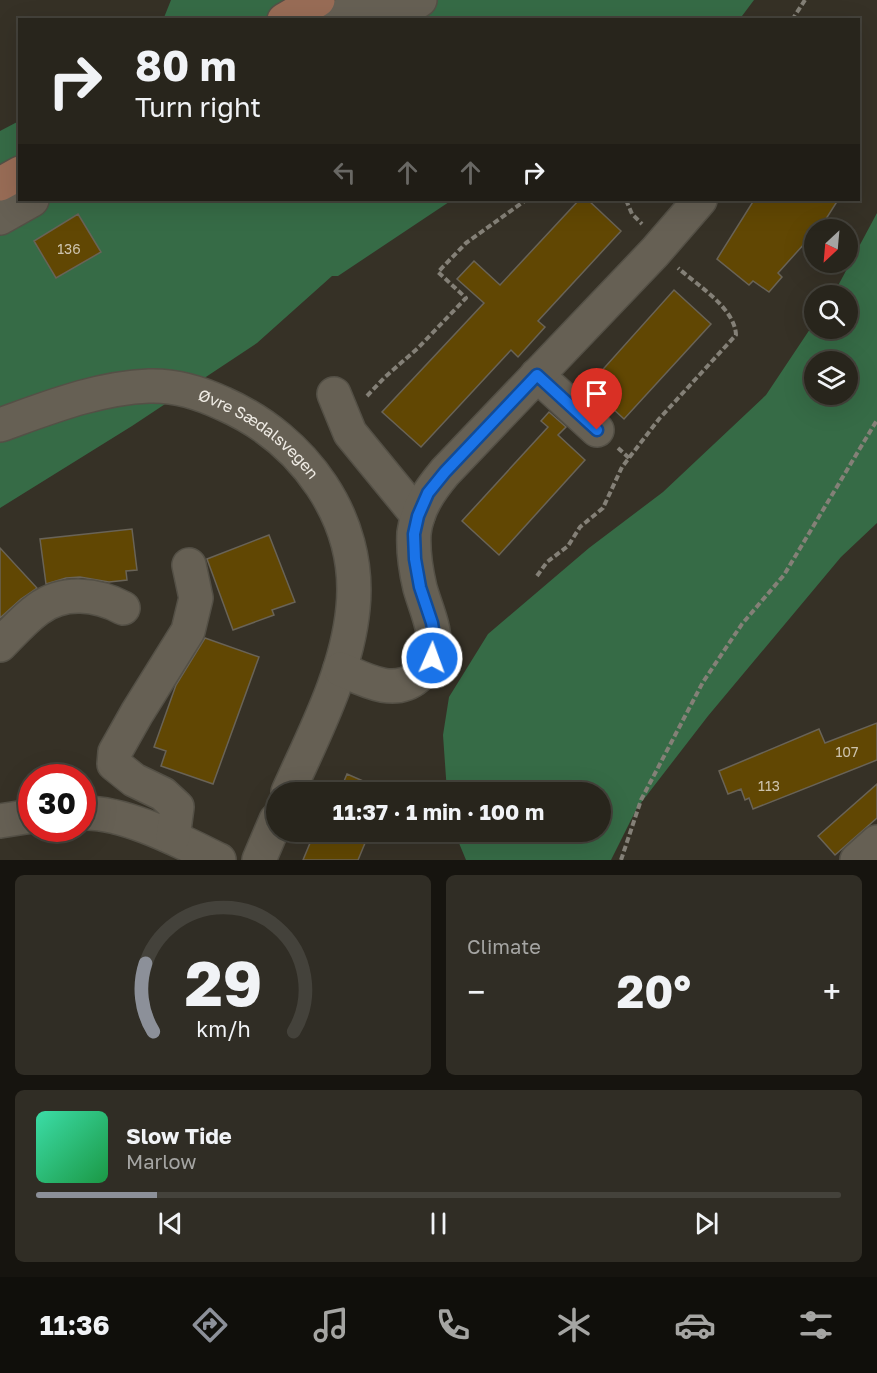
<!DOCTYPE html>
<meta charset="utf-8">
<style>
body{margin:0;font-family:"Golos Text",sans-serif;background:#302d25;color:#f1f3f6;height:100vh;display:flex;flex-direction:column;font-size:22px;white-space:nowrap}
*{box-sizing:border-box;margin:0}
p{font-size:20px;color:#a5a5a3}
.icon{flex:none;width:33px;height:33px;fill:none;stroke:currentColor;stroke-width:2;stroke-linecap:round;stroke-linejoin:round}
.map{position:relative;height:860px;overflow:hidden}
.sheet{display:flex;flex-direction:column;gap:15px;padding:15px;background:#16140f;flex:1}
.sheet>*{flex:none}
.hud{position:absolute;left:18px;top:18px;width:842px;height:183px;border-radius:0px;box-shadow:0 6px 24px #0002,0 0 0 2px #44423b;background:#28251c;color:#f1f3f6;overflow:hidden}
.needle{width:39px;rotate:206deg}
.buttons{position:absolute;left:804px;top:219px;display:grid;gap:12px}
.buttons a{display:grid;place-items:center;width:54px;height:54px;border-radius:50%;background:#28251c;box-shadow:0 6px 24px #0002,0 0 0 2px #44423b;font-size:30px}
.speed{position:absolute;left:18px;top:764px;display:flex;gap:12px;font-size:30px;font-weight:700;text-align:center}
.speed>*{display:grid;place-content:center;width:78px;height:78px;border-radius:50%;background:#28251c;box-shadow:0 6px 24px #0002,0 0 0 2px #44423b;line-height:1}
.speed .limit{border:9px solid #d22;background:#fff;color:#111}
.pin{position:absolute;display:grid;place-items:center;width:51px;height:51px;color:#fff;margin:-62px -26px;border-radius:50% 50% 50% 0;rotate:-45deg;box-shadow:0 0 6px #0007}
.pin .icon{rotate:45deg}
.me{position:absolute;width:66px;margin:-33px;rotate:2deg;stroke-linejoin:round;filter:drop-shadow(0 0 4px #0008)}
.turn{display:flex;align-items:center;gap:21px;height:126px;padding:0 18px;font-size:27px}
.turn .icon{width:78px;height:78px;stroke-width:2.5}
.turn b{display:block;font-size:42px;line-height:51px}
.lanes{display:flex;align-items:center;height:57px;padding:0 18px;background:#0003;justify-content:center;gap:30px;direction:ltr}
.lanes .off{opacity:.35}
.big{font-size:45px;font-weight:700;line-height:1.1}
.sheet .tile{flex:1;display:flex;flex-direction:column;justify-content:center;gap:9px;min-width:0;padding:0 21px;border-radius:9px;background:#302d25}
.sheet .dial{align-items:center;gap:0}
.dial svg{height:156px;overflow:visible;fill:none;stroke:#44423b;stroke-width:7;stroke-linecap:round;text-anchor:middle}
.dial text{fill:#f1f3f6;stroke:none}
.song{display:flex;align-items:center;gap:18px}
.cover{width:72px;height:72px;border-radius:9px;background:linear-gradient(135deg,hsl(160 70% 55%),hsl(140 70% 35%))}
.played{height:6px;border-radius:3px;background:linear-gradient(90deg,#8c9099 15%,#44423b 15%)}
.keys{display:flex;justify-content:space-around;direction:ltr}
.heat{display:flex;justify-content:space-between;align-items:center;font-size:33px;direction:ltr}
.sheet .tiles{flex:1;display:grid;gap:15px;grid-template-columns:1fr 1fr}
.tile:last-child{grid-column:span 2}
.trip{position:absolute;left:266px;top:782px;width:345px;height:60px;border-radius:30px;background:#28251c;box-shadow:0 6px 24px #0002,0 0 0 2px #44423b;font-weight:700;line-height:60px;text-align:center}
.menu{display:flex;height:96px;justify-content:space-around;align-items:center;background:#100f0b;color:#a5a5a3}
.menu .icon{width:42px;height:42px}
.menu .on{color:#8c9099}
.menu b{font-size:27px;color:#f1f3f6}
.map>svg:first-child{display:block}
</style>
<div class="map">
<svg width="877" height="860" viewBox="0 0 877 860">
<rect width="100%" height="100%" fill="#363126"/>
<path fill="#366b46" fill-rule="evenodd" d="M 171,0 L 754,0 L 739,20 L 163,20 Z
M 19,121 L 20,200 L 452,200 L 338,276 L 332,276 L 257,343 L 132,426 L 0,508 L 0,131 Z
M 877,213 L 877,523 L 841,557 L 708,716 L 637,808 L 611,860 L 466,860 L 454,831 L 600,831 L 600,792 L 447,792 L 443,735 L 449,697 L 488,634 L 589,548 L 663,492 L 766,395 L 814,323 L 814,328 L 848,328 L 848,296 L 833,295 ZM 814,362 L 848,362 L 848,394 L 814,394 Z"/>
<path fill="#614703" stroke="#696357" stroke-width="1.5" d="M 579,200 L 588,200 L 621,231 L 538,321 L 545,327 L 518,357 L 511,350 L 421,447 L 382,412 L 484,303 L 457,279 L 474,261 L 500,285 Z
M 754,200 L 838,200 L 819,230 L 814,230 L 814,233 L 778,273 L 782,277 L 769,292 L 753,281 L 749,285 L 717,259 Z
M 78,214 L 101,252 L 56,278 L 34,241 Z
M 674,290 L 711,324 L 624,419 L 596,393 L 591,399 L 574,384 L 581,377 L 589,385 Z
M 549,412 L 566,427 L 558,435 L 585,460 L 499,555 L 462,521 L 548,427 L 541,421 Z
M 132,529 L 137,570 L 126,571 L 127,580 L 109,582 L 80,577 L 66,578 L 46,584 L 40,539 Z
M 269,535 L 295,602 L 272,610 L 274,615 L 233,630 L 207,559 Z
M 0,548 L 37,588 L 21,599 L 0,618 Z
M 205,638 L 259,657 L 213,784 L 161,766 L 166,751 L 154,747 L 176,685 Z
M 877,723 L 877,760 L 753,809 L 749,798 L 745,800 L 741,789 L 728,794 L 719,771 L 819,729 L 825,743 Z
M 347,774 L 384,790 L 383,792 L 331,792 L 335,783 L 342,786 Z
M 877,784 L 877,818 L 835,855 L 818,836 Z
M 315,831 L 370,831 L 358,860 L 303,860 Z"/>
<g fill="none" stroke-linecap="round" stroke-linejoin="round">
<defs>
<g id="minor">
<path d="M 335,20 L 346,13 L 398,14 L 420,0"/>
<path d="M 0,218 L 32,200"/>
<path d="M 537,375 L 597,430"/>
<path d="M 334,394 L 350,433 L 418,516"/>
<path id="s1" d="M 0,425 C 48,408 97,388 149,386 C 175,385 201,393 224,404 C 303,439 362,518 353,608 C 347,672 314,734 288,792"/>
<path d="M 0,645 C 12,633 24,619 38,609 C 64,590 97,594 123,608"/>
<path d="M 340,669 C 363,679 394,697 417,677 C 448,650 429,620 420,588 C 416,571 413,550 414,533 C 417,508 430,490 445,472 L 655,252 L 700,200"/>
<path d="M 82,813 C 124,811 182,842 219,860"/>
<path d="M 0,821 L 32,816"/>
<path d="M 173,837 L 177,807 L 163,794 L 134,780 L 114,764 L 115,752 L 137,713 L 188,631 L 196,598 L 189,565"/>
<path d="M 259,860 L 276,820"/>
<path d="M 857,860 L 877,842"/>
</g>
<path id="major" d="M 284,20 L 318,0
M 0,184 L 20,173"/>
</defs>
<use href="#minor" stroke="#545046" stroke-width="36"/>
<use href="#major" stroke="#545046" stroke-width="36"/>
<path stroke="#848077" stroke-width="4" stroke-dasharray="6 3" stroke-linecap="butt" d="M 792,20 L 805,0
M 626,200 L 632,214 L 642,224
M 367,396 L 385,377 L 418,348 L 466,298 L 438,272 L 466,243 L 526,200
M 618,448 L 629,458
M 537,576 L 547,562 L 568,546 L 580,527 L 603,508 L 622,467 L 659,419 L 736,335 C 735,308 697,285 678,268
M 621,860 L 641,800 L 703,682 L 742,624 L 784,575 L 877,420"/>
<use href="#minor" stroke="#666054" stroke-width="33"/>
<use href="#major" stroke="#986c56" stroke-width="33"/>
</g>
<g fill="none" stroke-linecap="round" stroke-linejoin="round">
<defs>
<path id="route" d="M 432,658 L 435,641 L 432,623 L 420,587 L 415,559 L 414,534 L 418,516 L 428,493 L 445,472 L 537,375 L 597,430"/>
</defs>
<use href="#route" stroke="#114b97" stroke-width="15"/>
<use href="#route" stroke="#1a73e8" stroke-width="10"/>
</g>
<g text-anchor="middle" stroke-width="6" stroke-linejoin="round" paint-order="stroke">
<g font-size="14" fill="#ccc2ac">
<text x="69" y="254">136</text>
<text x="847" y="757">107</text>
<text x="769" y="791">113</text>
</g>
<g font-size="16" fill="#efebe4" stroke="#2c271c">
<text dy="6" stroke="none"><textPath href="#s1" startOffset="278">Øvre Sædalsvegen</textPath></text>
</g>
</g>
</svg>
<div class="buttons">
<a><svg class="needle" viewBox="-14 -14 28 28"><path d="M0-13l5 13h-10z" fill="#e53935"/><path d="M0 13l5-13h-10z" fill="#a5a5a3"/></svg></a>
<a><svg class="icon" aria-label="search" viewBox="0 0 24 24"><circle cx="10" cy="10" r="6"/><path d="M15 15l6 6"/></svg></a>
<a><svg class="icon" aria-label="layers" viewBox="0 0 24 24"><path d="M12 4l9 5-9 5-9-5zM3 14l9 5 9-5"/></svg></a>
</div>
<div class="speed"><div class="limit">30</div></div>
<div class="pin" style="left:597px;top:430px;background:#d93025"><svg class="icon" aria-label="arrive" viewBox="0 0 24 24"><path d="M6 21V4h12l-3 4 3 4H6"/></svg></div>
<svg class="me" style="left:432px;top:658px" viewBox="-20 -20 40 40"><circle r="17" fill="#1a73e8" stroke="#fff" stroke-width="3"/><path d="M0-11L8 9 0 5-8 9z" fill="#fff"/></svg>
<div class="trip">11:37 · 1 min · 100 m</div>
<div class="hud">
<div class="turn"><svg class="icon" aria-label="right" viewBox="0 0 24 24"><path d="M7 20v-9h11M14 6l5 5-5 5"/></svg><div><b>80 m</b>Turn right</div></div>
<div class="lanes"><svg class="icon off" aria-label="left" viewBox="0 0 24 24"><path d="M17 20v-9H6M10 6l-5 5 5 5"/></svg><svg class="icon off" aria-label="ahead" viewBox="0 0 24 24"><path d="M12 20V5M6 11l6-6 6 6"/></svg><svg class="icon off" aria-label="ahead" viewBox="0 0 24 24"><path d="M12 20V5M6 11l6-6 6 6"/></svg><svg class="icon" aria-label="right" viewBox="0 0 24 24"><path d="M7 20v-9h11M14 6l5 5-5 5"/></svg></div>
</div>
</div>
<section class="sheet">
<div class="tiles">
<div class="tile dial"><svg viewBox="0 0 100 80">
<path d="M14 69A42 42 0 1 1 86 69"/>
<path d="M14 69A42 42 0 0 1 10 34" stroke="#8c9099"/>
<text x="50" y="56" font-size="32" font-weight="700">29</text>
<text x="50" y="72" font-size="11">km/h</text>
</svg></div>
<div class="tile"><p>Climate</p>
<div class="heat"><a>−</a><b class="big">20°</b><a>+</a></div>
</div>
<div class="tile">
<div class="song"><i class="cover"></i><div><b>Slow Tide</b><p>Marlow</p></div></div>
<div class="played"></div>
<div class="keys"><svg class="icon" aria-label="previous" viewBox="0 0 24 24"><path d="M18 5L8 12l10 7zM5 5v14"/></svg><svg class="icon" aria-label="pause" viewBox="0 0 24 24"><path d="M8 5v14M16 5v14"/></svg><svg class="icon" aria-label="next" viewBox="0 0 24 24"><path d="M6 5l10 7-10 7zM19 5v14"/></svg></div>
</div>
</div>
</section>
<nav class="menu">
<b>11:36</b>
<svg class="icon on" aria-label="directions" viewBox="0 0 24 24"><path d="M12 3l9 9-9 9-9-9zM9 14v-3h6M13 9l2 2-2 2"/></svg>
<svg class="icon" aria-label="music" viewBox="0 0 24 24"><path d="M9 18V5l10-2v13"/><circle cx="6" cy="18" r="3"/><circle cx="16" cy="16" r="3"/></svg>
<svg class="icon" aria-label="phone" viewBox="0 0 24 24"><path d="M5 4h4l2 5-3 2q2 4 5 5l2-3 5 2v4C11 20 4 13 5 4z"/></svg>
<svg class="icon" aria-label="climate" viewBox="0 0 24 24"><path d="M12 3v18M4 7l16 10M4 17L20 7"/></svg>
<svg class="icon" aria-label="car" viewBox="0 0 24 24"><path d="M5 17H2v-5l4-1 3-4h7l3 4 3 1v5h-3M9 17h6M6 11h13"/><circle cx="7" cy="17" r="2"/><circle cx="17" cy="17" r="2"/></svg>
<svg class="icon" aria-label="filters" viewBox="0 0 24 24"><path d="M4 7h16M4 17h16"/><circle cx="9" cy="7" r="2"/><circle cx="15" cy="17" r="2"/></svg>
</nav>
